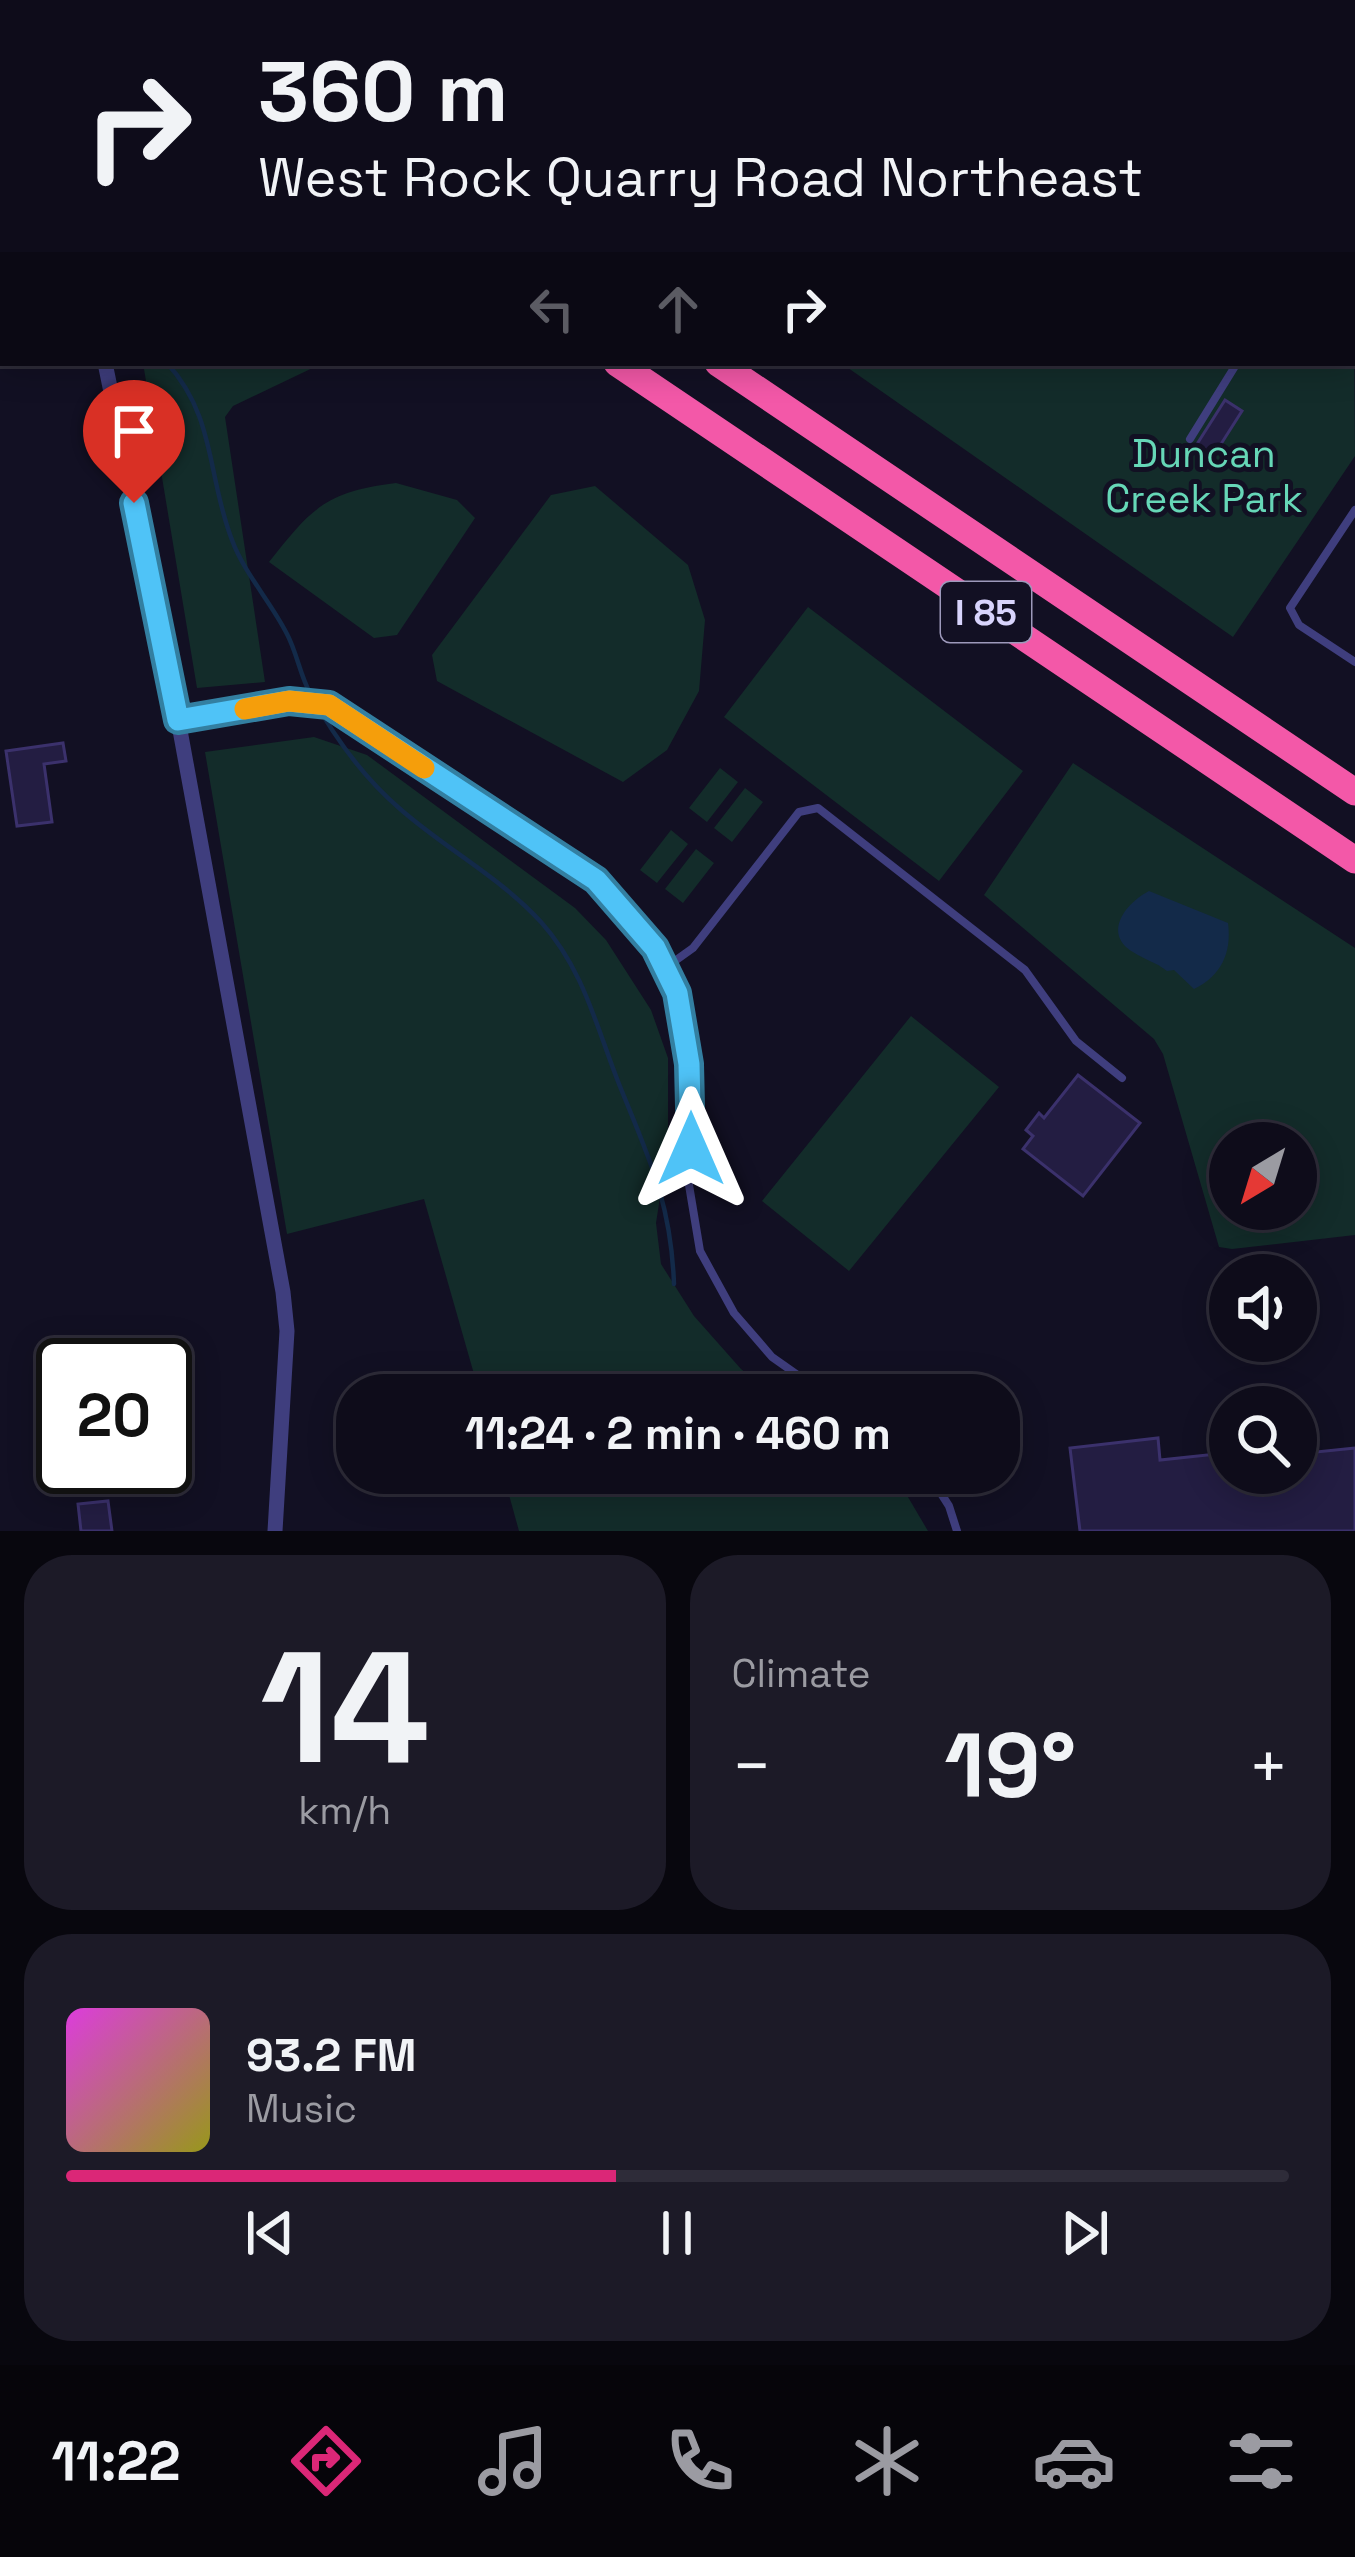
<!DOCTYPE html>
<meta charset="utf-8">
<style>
body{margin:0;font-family:"Space Grotesk",sans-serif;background:#1c1a27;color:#f1f3f6;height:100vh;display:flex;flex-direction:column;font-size:45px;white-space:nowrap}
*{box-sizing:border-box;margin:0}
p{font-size:39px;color:#9b9ba2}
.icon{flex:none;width:66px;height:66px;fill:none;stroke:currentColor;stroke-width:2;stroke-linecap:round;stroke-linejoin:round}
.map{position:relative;height:1531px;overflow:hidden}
.details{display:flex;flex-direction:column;gap:24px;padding:24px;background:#08070e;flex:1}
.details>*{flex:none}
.guide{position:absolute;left:0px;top:0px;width:1356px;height:366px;box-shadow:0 6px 30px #0003,0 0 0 3px #2e2c39;background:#0e0c1a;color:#f1f3f6;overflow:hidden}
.needle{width:78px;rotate:218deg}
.buttons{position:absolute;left:1209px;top:1122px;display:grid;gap:24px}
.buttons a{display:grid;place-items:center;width:108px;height:108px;border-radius:50%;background:#0e0c1a;box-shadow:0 6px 30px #0003,0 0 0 3px #2e2c39;font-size:60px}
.speed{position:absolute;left:36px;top:1338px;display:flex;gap:24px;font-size:60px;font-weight:700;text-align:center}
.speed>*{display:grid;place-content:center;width:156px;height:156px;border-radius:50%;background:#0e0c1a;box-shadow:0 6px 30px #0003,0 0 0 3px #2e2c39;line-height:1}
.speed .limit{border:6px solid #111;border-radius:18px;background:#fff;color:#111}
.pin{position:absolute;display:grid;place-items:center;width:102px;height:102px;color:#fff;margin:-123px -51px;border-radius:50% 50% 50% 0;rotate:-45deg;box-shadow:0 0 12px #0007}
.pin .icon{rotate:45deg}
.me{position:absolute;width:132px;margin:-66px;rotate:0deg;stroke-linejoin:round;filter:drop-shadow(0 0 9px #0008)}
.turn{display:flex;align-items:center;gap:42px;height:252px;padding:0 60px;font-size:54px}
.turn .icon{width:156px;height:156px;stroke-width:2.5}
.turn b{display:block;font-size:84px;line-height:102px}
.lanes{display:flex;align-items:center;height:114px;padding:0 60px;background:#0003;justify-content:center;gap:60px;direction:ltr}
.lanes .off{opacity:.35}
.big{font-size:90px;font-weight:800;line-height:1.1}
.details .tile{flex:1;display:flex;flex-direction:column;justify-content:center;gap:18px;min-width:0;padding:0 42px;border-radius:48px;background:#1c1a27}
.details .dial{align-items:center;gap:0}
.dial b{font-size:156px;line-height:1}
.song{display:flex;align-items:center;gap:36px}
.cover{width:144px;height:144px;border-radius:18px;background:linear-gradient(135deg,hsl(300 70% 55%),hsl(60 70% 35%))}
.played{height:12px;border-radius:6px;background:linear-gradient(90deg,#db2777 45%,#2e2c39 45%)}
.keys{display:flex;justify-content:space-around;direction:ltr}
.heat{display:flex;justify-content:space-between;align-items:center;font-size:66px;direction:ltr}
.details .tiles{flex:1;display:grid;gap:24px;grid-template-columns:1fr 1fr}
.tile:last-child{grid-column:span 2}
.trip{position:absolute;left:336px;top:1374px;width:684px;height:120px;border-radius:48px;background:#0e0c1a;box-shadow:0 6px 30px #0003,0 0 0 3px #2e2c39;font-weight:800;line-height:120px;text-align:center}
.dock{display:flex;height:192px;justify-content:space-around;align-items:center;background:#06050a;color:#9b9ba2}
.dock .icon{width:84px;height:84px}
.dock .current{color:#db2777}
.dock b{font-size:54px;color:#f1f3f6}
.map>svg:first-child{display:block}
</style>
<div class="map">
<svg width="1355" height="1531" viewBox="0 0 1355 1531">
<rect width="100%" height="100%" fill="#121023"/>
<path fill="#132c2a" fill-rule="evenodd" d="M 507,0 L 1291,0 L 1286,3 Z
M 1353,170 L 1355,456 L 1233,637 L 841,363 L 1353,363 Z
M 143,363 L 323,363 L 233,406 L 225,417 L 265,682 L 197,688 Z
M 396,483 L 457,500 L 475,518 L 397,635 L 374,638 L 269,562 C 312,508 325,492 396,483 Z
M 595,486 L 688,565 L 705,620 L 699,691 L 667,750 L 623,782 L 437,681 L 432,655 L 551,495 Z
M 808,607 L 1023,771 L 939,881 L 724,717 Z
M 314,737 L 367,755 L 575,908 L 606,940 L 651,1010 L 668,1058 L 668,1146 L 656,1223 L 661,1264 L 694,1316 L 741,1369 L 773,1395 L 480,1395 L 424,1199 L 287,1234 L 205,752 Z
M 1073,763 L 1355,948 L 1355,1235 L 1232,1249 L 1219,1247 L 1163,1054 L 1154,1039 L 984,895 ZM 1230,1143 L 1296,1143 L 1296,1209 L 1230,1209 Z
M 720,768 L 738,782 L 707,822 L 689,808 Z
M 745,788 L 763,802 L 732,842 L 714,828 Z
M 671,830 L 688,844 L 657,883 L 640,870 Z
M 696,849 L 714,863 L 683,903 L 665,889 Z
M 911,1016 L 999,1087 L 849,1271 L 762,1201 Z
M 503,1473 L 883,1473 L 905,1492 L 928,1531 L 519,1531 Z"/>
<path fill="#132a49" d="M 1149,891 L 1228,923 C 1232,953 1221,976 1194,989 L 1174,970 L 1167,971 C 1156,962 1145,960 1133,952 C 1102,933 1126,903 1149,891 Z"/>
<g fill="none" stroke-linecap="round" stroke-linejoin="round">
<path stroke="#132a49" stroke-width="4.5" d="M 0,216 L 3,218
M 167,363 C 216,417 207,476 232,540 C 244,573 271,602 287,634 C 297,653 300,675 310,693 C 333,735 362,776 399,808 C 444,848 500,877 541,922 C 584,970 596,1026 619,1084 C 649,1158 671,1202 674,1284"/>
</g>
<path fill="#231d42" stroke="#3b316c" stroke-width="3" d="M 1225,400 L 1242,411 L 1214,455 L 1197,444 Z
M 63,743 L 66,761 L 44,764 L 52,822 L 17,826 L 6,751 Z
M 1078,1075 L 1140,1123 L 1083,1196 L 1023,1149 L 1033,1136 L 1026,1130 L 1039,1113 L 1044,1118 Z
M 1230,1429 L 1230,1473 L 1296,1473 L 1296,1454 L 1355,1448 L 1355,1531 L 1080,1531 L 1070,1448 L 1158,1438 L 1160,1460 L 1217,1454 L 1214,1431 Z
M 108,1501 L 112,1531 L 81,1531 L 78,1504 Z"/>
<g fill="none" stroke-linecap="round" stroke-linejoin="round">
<path stroke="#38ada2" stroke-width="3" stroke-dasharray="6 9" stroke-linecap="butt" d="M 759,0 L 764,3
M 636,3 L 641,0"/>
<path stroke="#3f3e7e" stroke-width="8" d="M 1100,0 L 1100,3
M 1152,0 L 1152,3
M 1204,0 L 1205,3
M 1190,439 L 1237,363
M 1355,510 L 1290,608 L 1299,625 L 1355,662
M 179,720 L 289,701 L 329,705 L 596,880 L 654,948 L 677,993 L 689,1064 L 689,1185 L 700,1251 L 734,1313 L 772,1357 L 826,1395
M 665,968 L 693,948 L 799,812 L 818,808 L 1025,970 L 1076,1041 L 1122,1078
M 928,1473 L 949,1506 L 957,1531"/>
<path stroke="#3f3e7e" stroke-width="15" d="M 105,363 L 173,692 L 283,1292 L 287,1331 L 275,1531"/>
<path stroke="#f358a8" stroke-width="27" d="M 78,0 L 83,3
M 177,0 L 181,3
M 617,363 L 1355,860
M 718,363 L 1355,792"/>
</g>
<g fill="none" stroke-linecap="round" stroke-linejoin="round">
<defs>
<path id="route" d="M 134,503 L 178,720 L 289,701 L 329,705 L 596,880 L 655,948 L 677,993 L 689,1064 L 691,1149"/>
</defs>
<use href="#route" stroke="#337fa1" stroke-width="30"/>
<use href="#route" stroke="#4fc3f7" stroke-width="21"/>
<path stroke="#f59e0b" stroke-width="21" d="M 245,709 L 289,701 L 329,705 L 424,768"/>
</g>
<g text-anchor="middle" stroke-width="10" stroke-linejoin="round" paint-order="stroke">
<rect fill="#121023" stroke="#9d99bb" stroke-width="3" x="941" y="582" width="90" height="60" rx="9"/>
<g font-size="36" font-weight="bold" fill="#d8d4fc">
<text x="986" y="625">I 85</text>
</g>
<g font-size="39" fill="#66d7b7" stroke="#121023">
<text x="1204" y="467">Duncan<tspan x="1204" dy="45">Creek Park</tspan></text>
</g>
</g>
</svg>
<div class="buttons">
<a><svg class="needle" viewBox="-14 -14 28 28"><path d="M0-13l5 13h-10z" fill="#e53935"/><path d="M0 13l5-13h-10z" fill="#9b9ba2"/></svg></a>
<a><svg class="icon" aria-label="sound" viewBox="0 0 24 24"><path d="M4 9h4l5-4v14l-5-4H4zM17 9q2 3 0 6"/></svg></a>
<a><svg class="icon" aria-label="search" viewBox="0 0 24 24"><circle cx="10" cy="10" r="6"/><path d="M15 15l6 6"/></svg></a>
</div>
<div class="speed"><div class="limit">20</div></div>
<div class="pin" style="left:134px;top:503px;background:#d93025"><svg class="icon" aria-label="arrive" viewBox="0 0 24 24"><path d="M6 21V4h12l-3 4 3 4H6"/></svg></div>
<svg class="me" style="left:691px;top:1149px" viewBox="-20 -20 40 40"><path d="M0-17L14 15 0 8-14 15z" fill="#4fc3f7" stroke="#fff" stroke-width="4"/></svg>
<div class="trip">11:24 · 2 min · 460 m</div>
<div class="guide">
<div class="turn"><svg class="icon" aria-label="right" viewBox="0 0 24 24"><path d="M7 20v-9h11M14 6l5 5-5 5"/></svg><div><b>360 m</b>West Rock Quarry Road Northeast</div></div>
<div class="lanes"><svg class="icon off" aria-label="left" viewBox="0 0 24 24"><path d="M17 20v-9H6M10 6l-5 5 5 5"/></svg><svg class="icon off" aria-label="ahead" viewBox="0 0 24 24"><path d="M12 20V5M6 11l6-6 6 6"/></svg><svg class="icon" aria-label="right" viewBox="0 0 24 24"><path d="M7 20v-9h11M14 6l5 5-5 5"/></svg></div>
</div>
</div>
<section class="details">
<div class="tiles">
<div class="tile dial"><b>14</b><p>km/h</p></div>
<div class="tile"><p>Climate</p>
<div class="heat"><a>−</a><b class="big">19°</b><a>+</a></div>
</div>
<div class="tile">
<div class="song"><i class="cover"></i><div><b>93.2 FM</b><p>Music</p></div></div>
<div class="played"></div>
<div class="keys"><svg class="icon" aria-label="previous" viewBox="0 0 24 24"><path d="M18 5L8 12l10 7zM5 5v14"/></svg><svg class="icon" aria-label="pause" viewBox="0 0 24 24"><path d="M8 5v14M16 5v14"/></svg><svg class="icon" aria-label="next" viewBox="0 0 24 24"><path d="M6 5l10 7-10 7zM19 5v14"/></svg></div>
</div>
</div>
</section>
<nav class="dock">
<b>11:22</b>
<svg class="icon current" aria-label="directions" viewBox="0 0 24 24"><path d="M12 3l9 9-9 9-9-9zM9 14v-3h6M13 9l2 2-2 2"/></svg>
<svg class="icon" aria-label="music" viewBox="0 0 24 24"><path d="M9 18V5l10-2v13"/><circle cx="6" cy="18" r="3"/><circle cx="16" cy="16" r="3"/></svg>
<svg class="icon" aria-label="phone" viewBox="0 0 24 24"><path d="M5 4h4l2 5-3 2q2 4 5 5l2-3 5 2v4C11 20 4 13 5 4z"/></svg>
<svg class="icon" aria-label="climate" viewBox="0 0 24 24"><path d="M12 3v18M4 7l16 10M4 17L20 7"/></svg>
<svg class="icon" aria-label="car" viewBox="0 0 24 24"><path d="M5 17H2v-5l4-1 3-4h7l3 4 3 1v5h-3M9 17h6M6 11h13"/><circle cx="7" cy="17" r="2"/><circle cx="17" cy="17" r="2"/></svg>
<svg class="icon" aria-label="filters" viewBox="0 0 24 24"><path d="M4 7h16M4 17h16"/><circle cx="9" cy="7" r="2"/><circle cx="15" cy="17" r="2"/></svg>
</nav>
